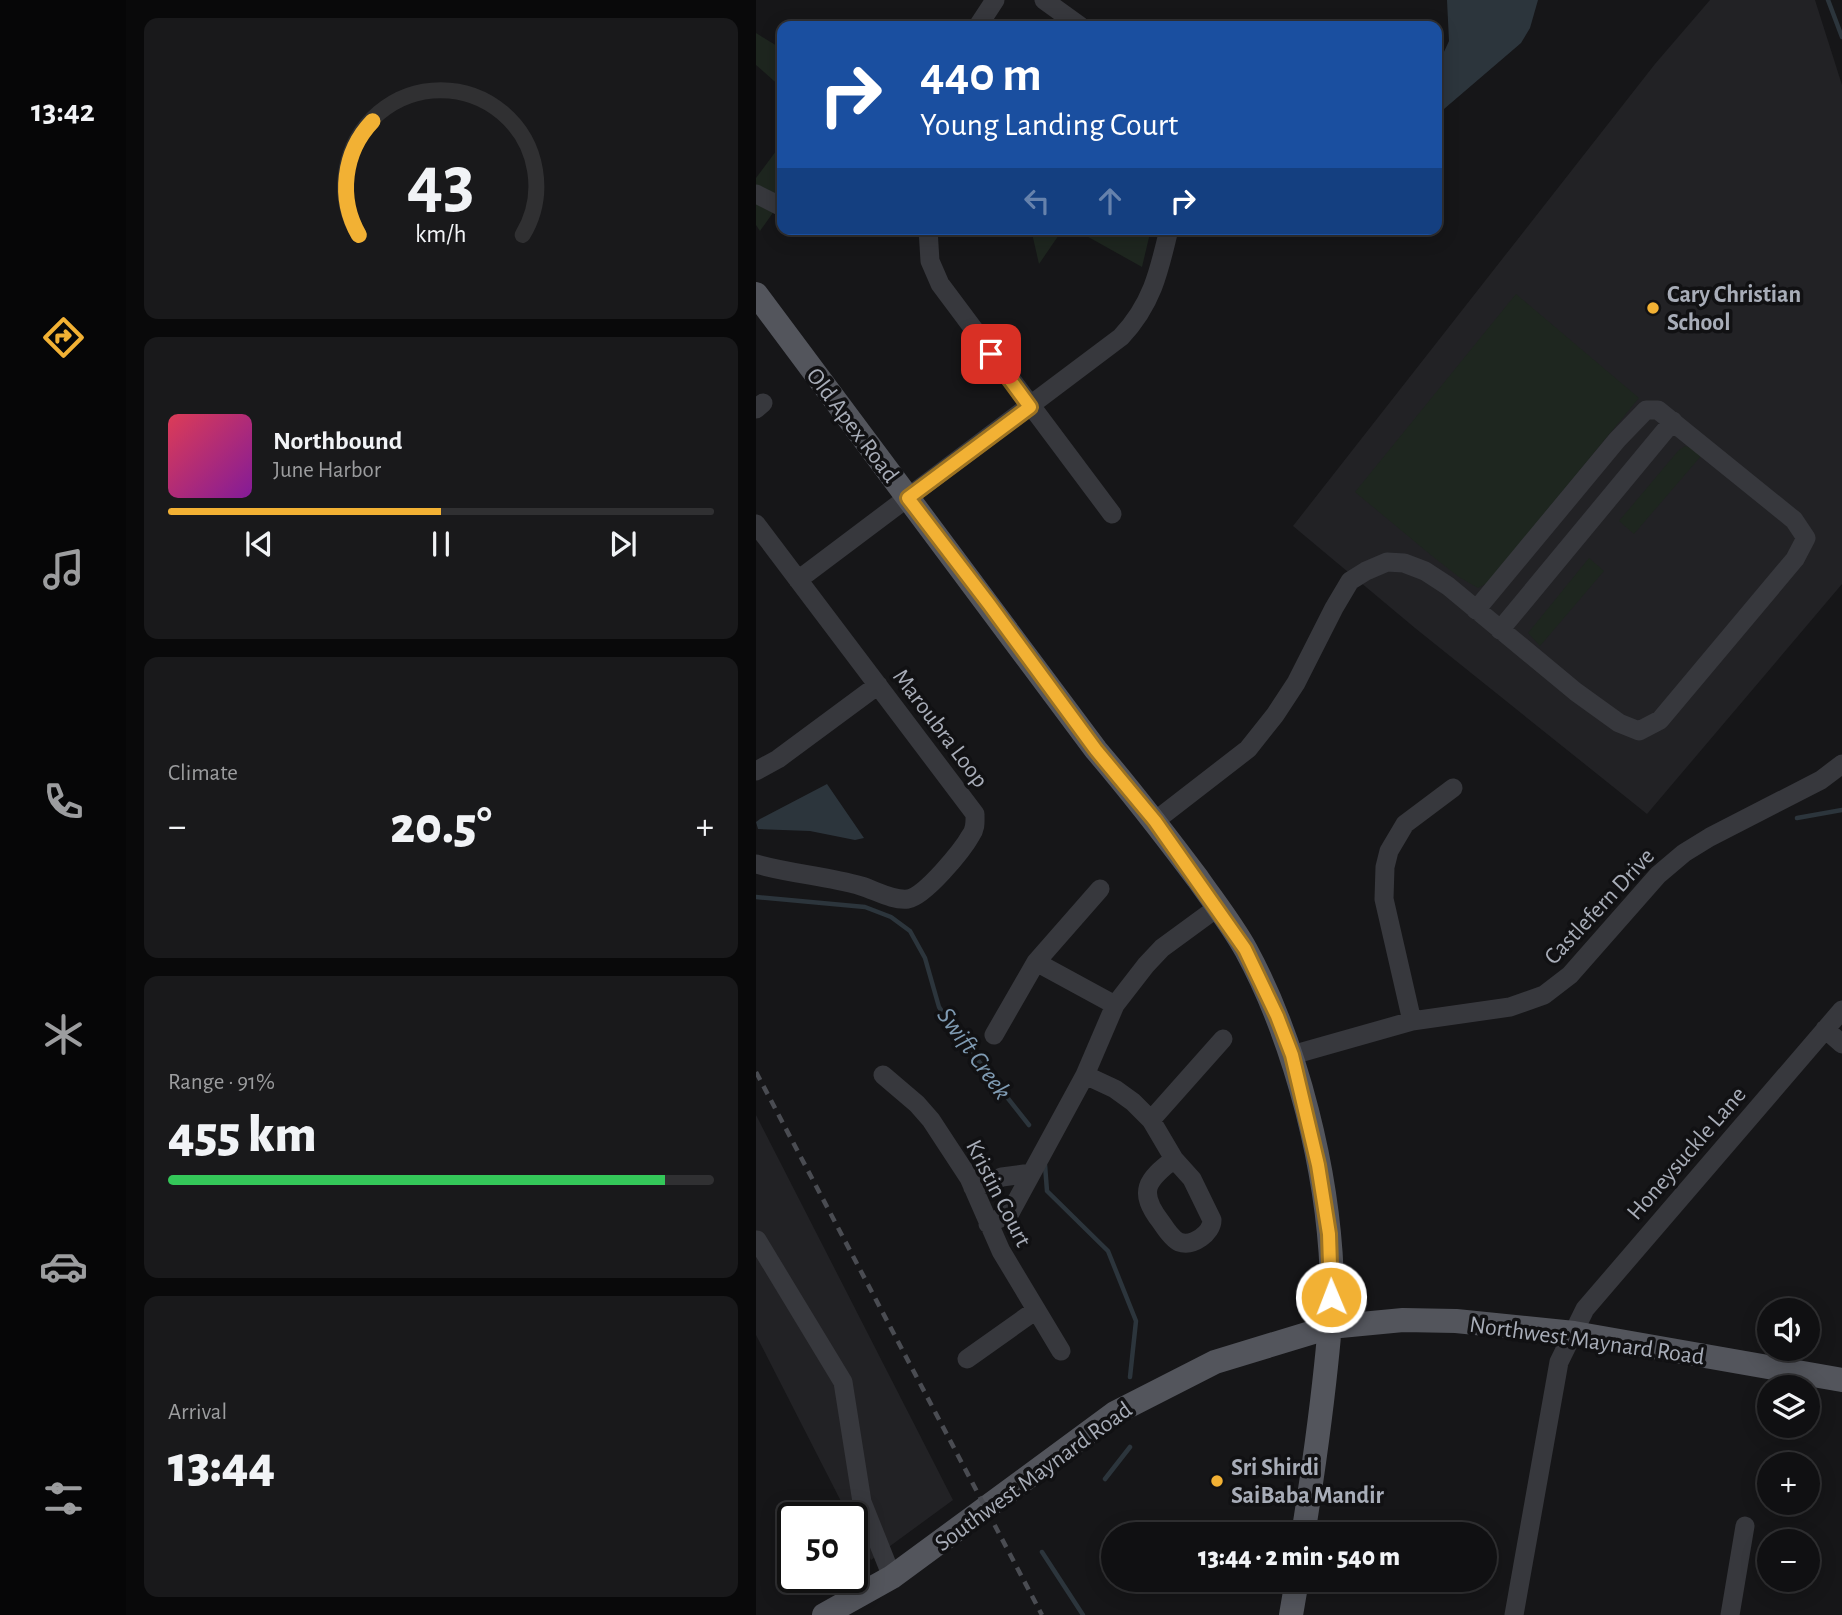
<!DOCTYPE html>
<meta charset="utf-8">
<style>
body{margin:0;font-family:"Alegreya Sans",sans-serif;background:#19191b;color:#f1f3f6;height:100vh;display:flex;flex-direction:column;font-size:26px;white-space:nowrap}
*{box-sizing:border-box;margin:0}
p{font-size:23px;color:#9c9d9f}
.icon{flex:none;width:38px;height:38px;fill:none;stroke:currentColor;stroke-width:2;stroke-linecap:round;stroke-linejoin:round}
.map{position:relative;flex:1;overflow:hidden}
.panel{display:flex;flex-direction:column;gap:18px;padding:18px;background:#09090a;width:630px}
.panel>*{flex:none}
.banner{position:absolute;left:21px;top:21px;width:665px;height:214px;border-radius:14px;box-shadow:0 4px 18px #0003,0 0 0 2px #303032;background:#1a4fa0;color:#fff;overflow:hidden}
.buttons{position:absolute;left:1001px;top:1298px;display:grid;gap:14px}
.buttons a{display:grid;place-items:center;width:63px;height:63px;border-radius:50%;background:#101012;box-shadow:0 4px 18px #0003,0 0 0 2px #303032;font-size:35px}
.speed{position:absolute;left:21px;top:1502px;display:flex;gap:14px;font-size:35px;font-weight:700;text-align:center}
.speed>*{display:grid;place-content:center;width:91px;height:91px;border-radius:50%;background:#101012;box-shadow:0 4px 18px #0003,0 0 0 2px #303032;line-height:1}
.speed .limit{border:4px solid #111;border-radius:10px;background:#fff;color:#111}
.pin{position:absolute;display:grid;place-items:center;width:60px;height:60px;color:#fff;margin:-30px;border-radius:14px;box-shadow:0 4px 10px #0006}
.me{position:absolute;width:77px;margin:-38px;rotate:359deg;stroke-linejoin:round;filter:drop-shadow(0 0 5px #0008)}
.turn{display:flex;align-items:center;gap:24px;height:147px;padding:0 28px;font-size:32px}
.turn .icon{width:91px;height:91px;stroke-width:2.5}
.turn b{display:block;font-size:49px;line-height:60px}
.lanes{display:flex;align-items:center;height:66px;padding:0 28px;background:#0003;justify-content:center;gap:35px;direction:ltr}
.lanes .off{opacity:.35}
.big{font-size:52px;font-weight:800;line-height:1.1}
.panel .tile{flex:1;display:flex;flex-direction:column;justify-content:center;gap:10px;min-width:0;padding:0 24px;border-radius:14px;background:#19191b}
.panel .dial{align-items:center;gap:0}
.dial svg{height:182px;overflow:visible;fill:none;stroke:#303032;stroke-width:7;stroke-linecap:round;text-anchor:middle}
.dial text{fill:#f1f3f6;stroke:none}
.song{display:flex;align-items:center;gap:21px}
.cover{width:84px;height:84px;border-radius:10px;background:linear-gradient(135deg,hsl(350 70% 55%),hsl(290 70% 35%))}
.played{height:7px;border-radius:4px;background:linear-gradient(90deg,#f2b134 50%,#303032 50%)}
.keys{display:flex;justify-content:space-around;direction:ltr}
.heat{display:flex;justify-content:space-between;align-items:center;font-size:38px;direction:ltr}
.charge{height:10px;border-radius:5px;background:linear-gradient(90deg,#34c759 91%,#303032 0)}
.trip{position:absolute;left:345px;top:1522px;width:396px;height:70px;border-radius:35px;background:#101012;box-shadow:0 4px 18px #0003,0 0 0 2px #303032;font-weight:800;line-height:70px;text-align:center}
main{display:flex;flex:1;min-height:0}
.tabs{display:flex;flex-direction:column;width:126px;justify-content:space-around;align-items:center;background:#060607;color:#9c9d9f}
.tabs .icon{width:49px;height:49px}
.tabs .active{color:#f2b134}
.tabs b{font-size:32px;color:#f1f3f6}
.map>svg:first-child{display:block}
</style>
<main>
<nav class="tabs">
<b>13:42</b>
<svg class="icon active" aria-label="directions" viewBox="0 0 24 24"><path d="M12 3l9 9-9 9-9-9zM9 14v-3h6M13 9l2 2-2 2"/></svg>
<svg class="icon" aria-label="music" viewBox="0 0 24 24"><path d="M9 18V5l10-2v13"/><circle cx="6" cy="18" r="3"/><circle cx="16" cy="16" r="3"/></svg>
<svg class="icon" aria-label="phone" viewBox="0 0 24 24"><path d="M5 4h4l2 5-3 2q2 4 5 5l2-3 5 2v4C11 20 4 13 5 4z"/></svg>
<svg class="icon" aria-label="climate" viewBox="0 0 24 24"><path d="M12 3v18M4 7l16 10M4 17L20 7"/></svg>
<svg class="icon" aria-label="car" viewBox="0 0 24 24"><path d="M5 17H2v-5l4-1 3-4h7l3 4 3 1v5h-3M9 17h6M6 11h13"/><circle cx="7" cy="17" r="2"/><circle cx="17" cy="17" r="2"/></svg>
<svg class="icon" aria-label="filters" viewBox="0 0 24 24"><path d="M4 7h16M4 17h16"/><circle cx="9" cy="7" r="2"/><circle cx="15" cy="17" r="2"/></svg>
</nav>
<section class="panel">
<div class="tile dial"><svg viewBox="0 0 100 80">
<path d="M14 69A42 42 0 1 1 86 69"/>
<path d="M14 69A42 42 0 0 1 20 19" stroke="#f2b134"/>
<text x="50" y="56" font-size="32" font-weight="700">43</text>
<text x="50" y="72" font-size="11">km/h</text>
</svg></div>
<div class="tile">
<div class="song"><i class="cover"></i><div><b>Northbound</b><p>June Harbor</p></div></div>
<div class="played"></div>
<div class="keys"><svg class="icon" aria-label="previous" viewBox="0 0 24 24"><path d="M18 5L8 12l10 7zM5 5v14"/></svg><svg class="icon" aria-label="pause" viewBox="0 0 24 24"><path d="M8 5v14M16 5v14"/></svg><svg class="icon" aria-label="next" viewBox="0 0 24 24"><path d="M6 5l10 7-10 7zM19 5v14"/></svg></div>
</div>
<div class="tile"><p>Climate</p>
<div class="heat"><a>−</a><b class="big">20.5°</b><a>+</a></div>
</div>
<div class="tile"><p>Range · 91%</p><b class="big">455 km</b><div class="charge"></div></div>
<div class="tile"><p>Arrival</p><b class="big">13:44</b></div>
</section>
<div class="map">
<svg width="1086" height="1615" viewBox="0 0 1086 1615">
<rect width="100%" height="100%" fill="#161618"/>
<path fill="#222225" d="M 954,0 L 1059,0 L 1086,85 L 1086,584 L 891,814 L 659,628 L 537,526 L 899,64 Z
M 0,1115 L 197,1500 L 115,1560 L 96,1524 L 96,1517 L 93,1517 L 0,1335 Z"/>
<path fill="#1e261f" d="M 0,33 L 26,49 L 26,88 L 0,65 Z
M 26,143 L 26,200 L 4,231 L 0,225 L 0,178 Z
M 275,229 L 307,229 L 283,264 Z
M 318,229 L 395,229 L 386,267 Z
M 760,294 L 883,398 L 731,583 L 722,588 L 703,577 L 676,556 L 599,492 Z
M 929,446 L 935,448 L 945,456 L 878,534 L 863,521 L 922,451 Z
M 833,558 L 848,571 L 784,646 L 772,633 Z"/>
<path fill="#2c353c" d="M 691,0 L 782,0 L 774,28 L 765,43 L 681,115 L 681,67 L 693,41 Z
M 71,784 L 108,838 L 99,840 L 54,831 L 2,829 L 0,822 L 4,819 Z"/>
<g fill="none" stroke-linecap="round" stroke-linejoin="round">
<path stroke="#2c353c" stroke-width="4.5" d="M 1072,0 L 1086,37
M 1041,818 L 1086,810
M 0,897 L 109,907 L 135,917 L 154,931 L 169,958 L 183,1007 L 198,1030 L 273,1125
M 289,1165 L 291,1191 L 352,1251 L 380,1321 L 374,1377
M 349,1479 L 374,1447
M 286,1552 L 327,1615"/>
<path stroke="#37383d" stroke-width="19" d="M 288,0 L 324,26
M 222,26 L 239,0
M 0,194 L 26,207
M 172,229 L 174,261 L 184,284 L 356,514
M 0,409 L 7,403
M 0,524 L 219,814 C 219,822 220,828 215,835 C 206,851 169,896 152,899 C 137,901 119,890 105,886 C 71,876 35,874 0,864
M 42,580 L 365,337 C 396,304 403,272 413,229
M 744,630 L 917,421
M 0,771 L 22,759 L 122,685
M 399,821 L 492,749 L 519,715 L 540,683 L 578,608 L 594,581 L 610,571 L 631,562 L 648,563 L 669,571 L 692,586 L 820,692 L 863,723 L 883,731 L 904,720 L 1039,559 L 1050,538 L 1038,520 L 902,410 L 890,410 L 861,440 L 720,610
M 280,962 L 359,1005
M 656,1021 L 628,899 L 629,867 L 633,851 L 649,824 L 697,788
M 1069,1029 L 1086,1044
M 238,1035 L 280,962 L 344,889
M 536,1055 L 656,1021 L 754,1007 L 788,995 L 814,975 L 902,875 L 928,853 L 954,837 L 1065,780 L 1086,764
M 127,1075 L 161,1104 L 175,1120 L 213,1178 L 245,1251 L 305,1351
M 329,1075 L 359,1089 L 377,1102 L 395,1120 L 418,1159 L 436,1179 L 456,1220 C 456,1233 437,1247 423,1242 C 416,1239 409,1228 405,1222 C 381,1191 391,1180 418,1159
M 395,1120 L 467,1039
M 217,1188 L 246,1177 L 275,1173
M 232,1224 L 254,1213 L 329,1075 L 359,1005 L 390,965 L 406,948 L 462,907
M 1,1240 L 87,1382 L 106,1502 L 136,1577
M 211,1359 L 280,1310
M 758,1615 L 803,1362 L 829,1309 L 1086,1010
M 974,1615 L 989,1526"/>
<path stroke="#53555c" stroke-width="24" d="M 0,294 L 340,750 C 376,792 409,835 442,879 C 458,902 476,925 490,950 C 541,1044 573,1174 576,1281 C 576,1310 573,1338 570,1366 C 564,1423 556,1479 547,1535
M 68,1615 L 136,1577 L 359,1413 L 459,1362 L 574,1327 L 647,1320 L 700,1321 L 818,1333 L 1086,1380
M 535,1615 L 541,1580"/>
<path stroke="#4a4c52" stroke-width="4.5" stroke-dasharray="9 7" stroke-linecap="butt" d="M 0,1072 L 286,1615"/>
</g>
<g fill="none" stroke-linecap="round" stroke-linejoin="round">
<defs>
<path id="route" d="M 235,354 L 274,407 L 152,498 L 233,604 L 340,750 L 399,821 L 489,949 L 521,1016 L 536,1055 L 562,1165 L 573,1234 L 575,1297"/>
</defs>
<use href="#route" stroke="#9d7322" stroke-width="18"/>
<use href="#route" stroke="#f2b134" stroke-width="12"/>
</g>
<g fill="#f2b134" stroke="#111113" stroke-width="2.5">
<circle cx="897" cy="308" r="7"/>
<circle cx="461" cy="1481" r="7"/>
</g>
<g text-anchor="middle" stroke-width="7" stroke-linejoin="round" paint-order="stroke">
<g font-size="24" font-weight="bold" fill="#a8adb8" stroke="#111113" text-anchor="start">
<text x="911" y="302">Cary Christian<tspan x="911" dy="28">School</tspan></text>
<text x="475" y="1475">Sri Shirdi<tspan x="475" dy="28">SaiBaba Mandir</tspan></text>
</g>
<g font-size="24" fill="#a8adb8" stroke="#111113">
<text transform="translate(97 425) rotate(53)" y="8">Old Apex Road</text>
<text transform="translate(185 728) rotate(53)" y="8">Maroubra Loop</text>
<text transform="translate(843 906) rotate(-47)" y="8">Castlefern Drive</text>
<text transform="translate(930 1153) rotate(-49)" y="8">Honeysuckle Lane</text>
<text transform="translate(243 1193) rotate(63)" y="8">Kristin Court</text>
<text transform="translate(831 1340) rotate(8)" y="8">Northwest Maynard Road</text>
<text transform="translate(277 1476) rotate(-36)" y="8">Southwest Maynard Road</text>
</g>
<g font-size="26" font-style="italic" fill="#7f9bb3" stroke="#111113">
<text transform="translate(219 1053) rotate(54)" y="9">Swift Creek</text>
</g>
</g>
</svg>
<div class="buttons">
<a><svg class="icon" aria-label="sound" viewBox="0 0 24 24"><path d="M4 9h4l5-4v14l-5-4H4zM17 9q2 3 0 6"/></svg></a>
<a><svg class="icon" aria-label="layers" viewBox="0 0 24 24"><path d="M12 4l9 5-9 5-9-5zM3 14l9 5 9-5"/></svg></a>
<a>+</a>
<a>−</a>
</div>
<div class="speed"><div class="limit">50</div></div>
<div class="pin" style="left:235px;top:354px;background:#d93025"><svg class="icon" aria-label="arrive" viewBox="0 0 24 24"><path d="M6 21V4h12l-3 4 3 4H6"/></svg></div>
<svg class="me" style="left:575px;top:1297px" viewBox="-20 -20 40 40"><circle r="17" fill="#f2b134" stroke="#fff" stroke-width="3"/><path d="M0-11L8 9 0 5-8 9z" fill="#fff"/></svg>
<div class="trip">13:44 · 2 min · 540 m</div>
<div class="banner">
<div class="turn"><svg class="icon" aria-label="right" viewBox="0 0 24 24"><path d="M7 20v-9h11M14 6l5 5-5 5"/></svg><div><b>440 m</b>Young Landing Court</div></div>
<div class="lanes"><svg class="icon off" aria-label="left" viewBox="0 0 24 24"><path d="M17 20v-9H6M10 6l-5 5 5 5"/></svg><svg class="icon off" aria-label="ahead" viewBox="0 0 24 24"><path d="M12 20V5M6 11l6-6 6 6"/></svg><svg class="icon" aria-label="right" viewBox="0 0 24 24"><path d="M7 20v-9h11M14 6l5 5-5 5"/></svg></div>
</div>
</div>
</main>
